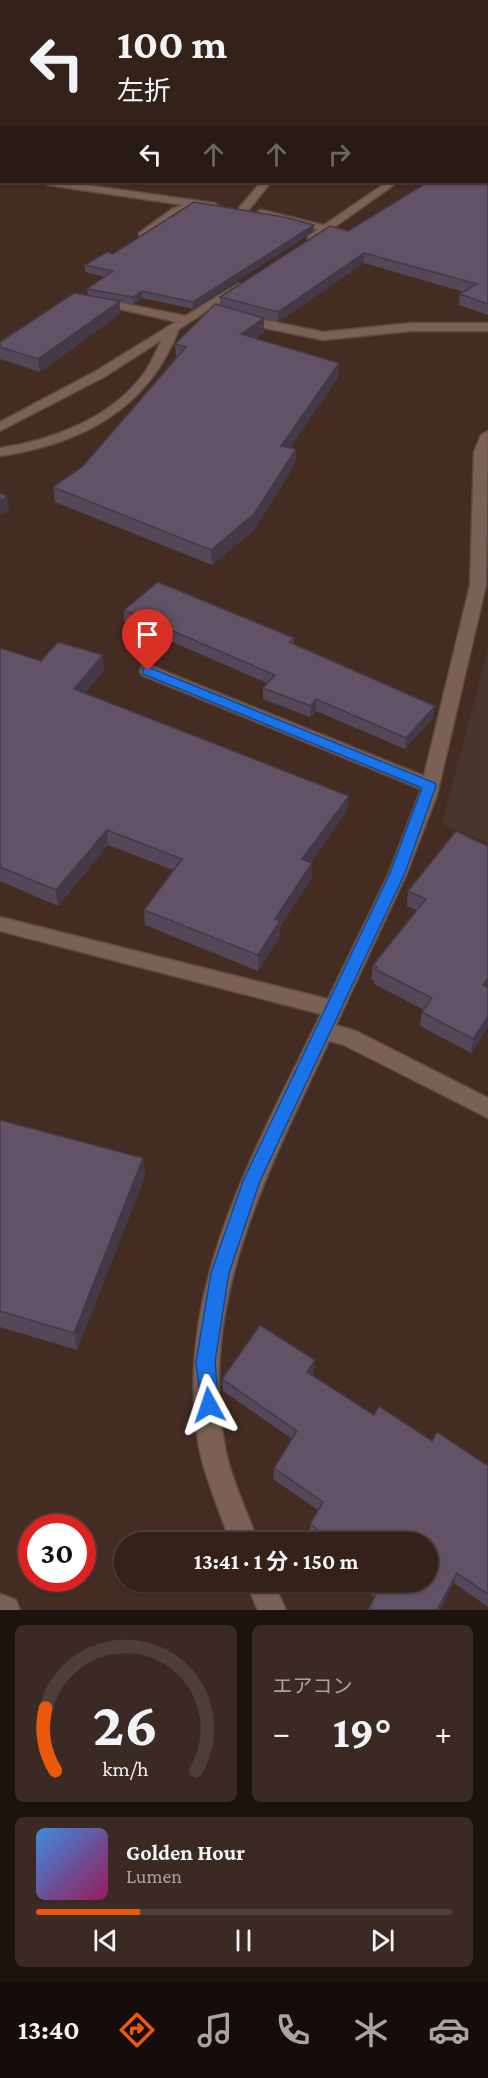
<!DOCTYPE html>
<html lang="ja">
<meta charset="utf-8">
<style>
body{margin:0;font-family:"Crimson Pro","Noto Sans JP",serif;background:#3b2923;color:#f1f3f6;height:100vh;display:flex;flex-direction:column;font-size:22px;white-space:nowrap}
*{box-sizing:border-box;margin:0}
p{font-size:20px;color:#a9a3a2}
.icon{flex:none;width:33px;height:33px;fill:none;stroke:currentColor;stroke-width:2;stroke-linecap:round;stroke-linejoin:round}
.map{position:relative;height:1610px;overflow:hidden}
.sheet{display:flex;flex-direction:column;gap:15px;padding:15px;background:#1c120e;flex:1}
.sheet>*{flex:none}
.top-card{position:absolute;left:0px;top:0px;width:489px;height:183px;box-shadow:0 2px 4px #0004,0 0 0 2px #4e3e39;background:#33211a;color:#f1f3f6;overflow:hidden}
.speed{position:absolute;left:18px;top:1514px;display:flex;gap:12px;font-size:30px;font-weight:700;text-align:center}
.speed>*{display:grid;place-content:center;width:78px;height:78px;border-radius:50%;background:#33211a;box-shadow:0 2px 4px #0004,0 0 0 2px #4e3e39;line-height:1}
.speed .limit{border:9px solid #d22;background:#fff;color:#111}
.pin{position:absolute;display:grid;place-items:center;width:51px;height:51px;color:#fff;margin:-62px -26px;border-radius:50% 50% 50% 0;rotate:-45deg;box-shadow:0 0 6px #0007}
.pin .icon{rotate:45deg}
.me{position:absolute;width:66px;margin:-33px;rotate:355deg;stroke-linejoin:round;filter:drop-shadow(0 0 4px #0008)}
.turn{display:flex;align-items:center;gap:21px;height:126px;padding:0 18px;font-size:27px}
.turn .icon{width:78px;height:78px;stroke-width:2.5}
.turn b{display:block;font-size:42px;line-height:51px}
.lanes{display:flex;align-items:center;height:57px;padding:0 18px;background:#0003;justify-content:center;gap:30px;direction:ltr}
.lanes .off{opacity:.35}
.big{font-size:45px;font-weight:700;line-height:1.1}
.sheet .tile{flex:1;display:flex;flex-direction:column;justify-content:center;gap:9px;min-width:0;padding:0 21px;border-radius:9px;background:#3b2923}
.sheet .dial{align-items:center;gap:0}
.dial svg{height:156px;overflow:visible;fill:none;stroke:#4e3e39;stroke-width:7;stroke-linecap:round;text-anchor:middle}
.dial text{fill:#f1f3f6;stroke:none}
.song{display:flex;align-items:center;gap:18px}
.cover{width:72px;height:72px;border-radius:9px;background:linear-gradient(135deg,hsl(210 70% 55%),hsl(330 70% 35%))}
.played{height:6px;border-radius:3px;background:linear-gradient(90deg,#ea580c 25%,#4e3e39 25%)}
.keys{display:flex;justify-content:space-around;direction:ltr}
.heat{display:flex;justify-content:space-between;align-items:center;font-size:33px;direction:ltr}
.sheet .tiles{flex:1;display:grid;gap:15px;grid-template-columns:1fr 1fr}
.tile:last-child{grid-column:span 2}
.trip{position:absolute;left:114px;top:1532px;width:324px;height:60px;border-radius:30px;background:#33211a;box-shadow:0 2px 4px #0004,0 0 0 2px #4e3e39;font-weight:700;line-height:60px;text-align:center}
.tab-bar{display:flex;height:96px;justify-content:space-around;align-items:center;background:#140d0a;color:#a9a3a2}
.tab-bar .icon{width:42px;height:42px}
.tab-bar .selected{color:#ea580c}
.tab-bar b{font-size:27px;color:#f1f3f6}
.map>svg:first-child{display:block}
</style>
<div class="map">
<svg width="488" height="1610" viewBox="0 0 488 1610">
<rect width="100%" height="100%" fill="#442c23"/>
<path fill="#48362d" d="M 488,649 L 488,843 L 442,824 Z"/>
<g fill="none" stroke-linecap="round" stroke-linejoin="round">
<defs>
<path id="street" d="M 2,142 L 2,149 L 0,149 L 0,143 Z
M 0,172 L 2,172 L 2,178 L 0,178 Z
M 43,182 L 65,182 L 214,203 L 219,206 L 214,209 L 186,210 L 143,238 L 139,237 L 139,233 L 172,209 L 183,205 L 48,185 Z
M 261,182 L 271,182 L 247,212 L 239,212 L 239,208 Z
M 262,210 L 331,227 L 332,229 L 327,232 L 258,215 L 258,211 Z
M 97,298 L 186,316 L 192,320 L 186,324 L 93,303 L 93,299 Z
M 240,315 L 323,332 L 411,323 L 488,323 L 488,331 L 411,331 L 323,340 L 236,322 L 234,319 Z
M 169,326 L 179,329 C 148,409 82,444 0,456 L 0,448 C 53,440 112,418 145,372 C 155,357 160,341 169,326 Z
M 488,431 L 486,585 L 437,795 L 407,873 L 336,1025 L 356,1031 L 488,1098 L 488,1118 L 344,1045 L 329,1041 C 270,1168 197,1302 225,1447 C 231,1479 247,1511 258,1542 L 230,1542 C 220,1511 205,1479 199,1447 C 171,1292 256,1149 321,1014 L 0,931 L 0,917 L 328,999 L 389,873 L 421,789 L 142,675 L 140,671 L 142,667 L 154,667 L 424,776 L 470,585 L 474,452 L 481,435 Z
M 245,1581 L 273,1581 L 286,1610 L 258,1610 Z"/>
<path id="secondary" d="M 467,0 L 475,0 L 466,2 Z
M 387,182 L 398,182 L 316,240 L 308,240 L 308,236 Z
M 239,283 L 245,286 L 243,288 L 104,377 L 0,431 L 0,422 L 96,371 Z
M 0,1594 L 16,1600 L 20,1610 L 0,1610 Z"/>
</defs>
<use href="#street" stroke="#5c4941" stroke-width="3"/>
<use href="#secondary" stroke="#5c4941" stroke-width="3"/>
<use href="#street" fill="#7a6055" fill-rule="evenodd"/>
<use href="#secondary" fill="#7a6055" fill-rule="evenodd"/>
</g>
<path fill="#534758" d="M 488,129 L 488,315 L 459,305 L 460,294 L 464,292 L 364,263 L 278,322 L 264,319 L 264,332 L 256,338 L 338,377 L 290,448 L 296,449 L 295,464 L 254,530 L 212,565 L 55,502 L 53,487 L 83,466 L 176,359 L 175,344 L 220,305 L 220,297 L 348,231 L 488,182 Z
M 314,225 L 313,232 L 193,309 L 142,298 L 134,304 L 120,302 L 120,314 L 40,372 L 0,359 L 0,342 L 88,295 L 87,289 L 105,277 L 85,272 L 85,265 L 113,254 Z
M 124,610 L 294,638 L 293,644 L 433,718 L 405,749 L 316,711 L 310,717 L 263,699 L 263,688 L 267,683 L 124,621 Z
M 0,648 L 41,661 L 104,670 L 85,693 L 347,811 L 311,862 L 312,863 L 312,878 L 280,927 L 280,936 L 258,971 L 145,925 L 144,910 L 173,870 L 108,845 L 58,906 L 0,881 Z
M 488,846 L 488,1027 L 471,1053 L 420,1026 L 422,1012 L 424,1010 L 374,984 L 374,981 L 371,979 L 373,965 L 417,910 L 407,906 L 408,891 Z
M 0,1120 L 143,1158 L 145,1176 L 77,1350 L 0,1327 Z
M 314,1373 L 312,1375 L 374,1415 L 488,1466 L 488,1607 L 454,1583 L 440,1610 L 368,1610 L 374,1597 L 368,1592 L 370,1582 L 428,1542 L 319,1542 L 309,1534 L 310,1524 L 318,1510 L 273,1479 L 274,1468 L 292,1439 L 223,1391 L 222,1379 Z"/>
<path fill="#443947" d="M 2,108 L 2,123 L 0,124 L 0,109 Z
M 314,225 L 313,232 L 193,309 L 193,302 Z
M 364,253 L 364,263 L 278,322 L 278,312 Z
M 142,291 L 142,298 L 134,304 L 133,297 Z
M 120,301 L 120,314 L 40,372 L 38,359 Z
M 264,318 L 264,332 L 241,348 L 241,334 Z
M 339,363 L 338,377 L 281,461 L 281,446 Z
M 296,449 L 295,464 L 254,530 L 212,565 L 211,550 Z
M 7,496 L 9,510 L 0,516 L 0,501 Z
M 103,655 L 104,670 L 75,704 L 74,689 Z
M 316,699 L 316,711 L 310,717 L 311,706 Z
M 435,706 L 433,718 L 405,749 L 406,738 Z
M 349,796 L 347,811 L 302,874 L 302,859 Z
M 107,830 L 108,845 L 58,906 L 56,890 Z
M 312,863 L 312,878 L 280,927 L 280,936 L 258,971 L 258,955 L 275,919 Z
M 488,978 L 488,988 L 480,999 L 483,985 Z
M 488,1017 L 488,1027 L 471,1053 L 473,1039 Z
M 143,1158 L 145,1176 L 77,1350 L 74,1333 Z
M 315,1360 L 314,1373 L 306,1384 L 307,1372 Z
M 457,1573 L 454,1583 L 440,1610 L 437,1610 Z"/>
<path fill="#615266" stroke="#443947" stroke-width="1.5" d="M 9,0 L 423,0 L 422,2 L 7,2 Z
M 2,5 L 2,108 L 0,109 L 0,6 Z
M 488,145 L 488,304 L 460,294 L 477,284 L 364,253 L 278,312 L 220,297 L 330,226 L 348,231 L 428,182 L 488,182 Z
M 194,202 L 284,217 L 314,225 L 193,302 L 142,291 L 133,297 L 87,289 L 113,271 L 85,265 L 107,252 L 113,254 Z
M 74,293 L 120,301 L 38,359 L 0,347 L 0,342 Z
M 215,304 L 264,318 L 241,334 L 339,363 L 281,446 L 296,449 L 254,514 L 211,550 L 53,487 L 83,466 L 186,347 L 175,344 Z
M 0,493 L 7,496 L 0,501 Z
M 158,582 L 294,638 L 289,642 L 435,706 L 406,738 L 316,699 L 311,706 L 263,688 L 275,675 L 124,610 Z
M 58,642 L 103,655 L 74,689 L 349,796 L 302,859 L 312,863 L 275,919 L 280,921 L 258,955 L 144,910 L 182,859 L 107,830 L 56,890 L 0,867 L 0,648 L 41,661 Z
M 456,831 L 488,846 L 488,978 L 483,985 L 488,988 L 488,1017 L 473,1039 L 422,1012 L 432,998 L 375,969 L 377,967 L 373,965 L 426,899 L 408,891 Z
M 0,1120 L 143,1158 L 74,1333 L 0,1311 Z
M 260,1325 L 315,1360 L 307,1372 L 374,1415 L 379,1406 L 432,1441 L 437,1432 L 488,1466 L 488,1594 L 457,1573 L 437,1610 L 372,1610 L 369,1608 L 379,1589 L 370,1582 L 371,1581 L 428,1581 L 428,1542 L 335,1542 L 310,1524 L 323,1502 L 274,1468 L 297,1431 L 222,1379 Z"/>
<path fill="#1a73e8" stroke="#114b97" stroke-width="1.5" d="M 148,667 L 435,783 L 436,786 L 405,873 L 260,1181 L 229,1273 L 215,1362 L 219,1405 L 216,1412 L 209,1415 L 202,1412 L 196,1362 L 211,1273 L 243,1181 L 390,873 L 422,788 L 143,674 L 143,668 Z"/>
</svg>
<div class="speed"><div class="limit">30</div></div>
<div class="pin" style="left:148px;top:671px;background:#d93025"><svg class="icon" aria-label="arrive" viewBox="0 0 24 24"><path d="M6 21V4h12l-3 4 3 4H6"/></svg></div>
<svg class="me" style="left:209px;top:1405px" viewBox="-20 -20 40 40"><path d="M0-17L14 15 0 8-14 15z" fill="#1a73e8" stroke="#fff" stroke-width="4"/></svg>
<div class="trip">13:41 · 1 分 · 150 m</div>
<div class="top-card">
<div class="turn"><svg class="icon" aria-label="left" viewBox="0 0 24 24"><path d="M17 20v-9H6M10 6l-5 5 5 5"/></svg><div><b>100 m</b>左折</div></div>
<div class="lanes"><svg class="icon" aria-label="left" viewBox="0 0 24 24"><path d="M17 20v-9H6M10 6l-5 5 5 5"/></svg><svg class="icon off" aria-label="ahead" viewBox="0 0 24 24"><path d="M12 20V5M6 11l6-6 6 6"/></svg><svg class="icon off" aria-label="ahead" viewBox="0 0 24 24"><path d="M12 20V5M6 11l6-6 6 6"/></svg><svg class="icon off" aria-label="right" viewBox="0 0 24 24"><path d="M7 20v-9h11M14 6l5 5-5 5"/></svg></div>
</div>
</div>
<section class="sheet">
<div class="tiles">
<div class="tile dial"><svg viewBox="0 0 100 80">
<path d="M14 69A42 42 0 1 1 86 69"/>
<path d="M14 69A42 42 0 0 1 9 37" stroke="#ea580c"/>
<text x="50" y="56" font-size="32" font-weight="700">26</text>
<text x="50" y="72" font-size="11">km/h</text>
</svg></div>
<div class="tile"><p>エアコン</p>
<div class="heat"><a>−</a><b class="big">19°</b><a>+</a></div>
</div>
<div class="tile">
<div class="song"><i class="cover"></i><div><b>Golden Hour</b><p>Lumen</p></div></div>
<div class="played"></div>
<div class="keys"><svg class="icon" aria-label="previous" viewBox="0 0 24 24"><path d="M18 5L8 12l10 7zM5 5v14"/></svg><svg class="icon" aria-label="pause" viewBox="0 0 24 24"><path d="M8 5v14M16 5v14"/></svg><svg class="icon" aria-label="next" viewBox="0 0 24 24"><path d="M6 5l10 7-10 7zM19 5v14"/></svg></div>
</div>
</div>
</section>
<nav class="tab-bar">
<b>13:40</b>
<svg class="icon selected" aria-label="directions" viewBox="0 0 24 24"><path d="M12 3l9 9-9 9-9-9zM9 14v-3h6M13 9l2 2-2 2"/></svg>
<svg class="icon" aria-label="music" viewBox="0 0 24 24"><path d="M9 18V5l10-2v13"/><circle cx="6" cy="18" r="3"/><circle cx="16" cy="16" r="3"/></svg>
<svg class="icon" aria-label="phone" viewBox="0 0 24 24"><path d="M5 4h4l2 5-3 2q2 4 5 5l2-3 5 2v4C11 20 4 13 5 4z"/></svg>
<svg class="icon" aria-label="climate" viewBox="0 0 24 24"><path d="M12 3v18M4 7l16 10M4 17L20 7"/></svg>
<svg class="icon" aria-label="car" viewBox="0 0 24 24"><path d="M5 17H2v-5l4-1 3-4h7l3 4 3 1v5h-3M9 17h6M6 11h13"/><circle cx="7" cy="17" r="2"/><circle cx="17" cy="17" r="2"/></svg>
</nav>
